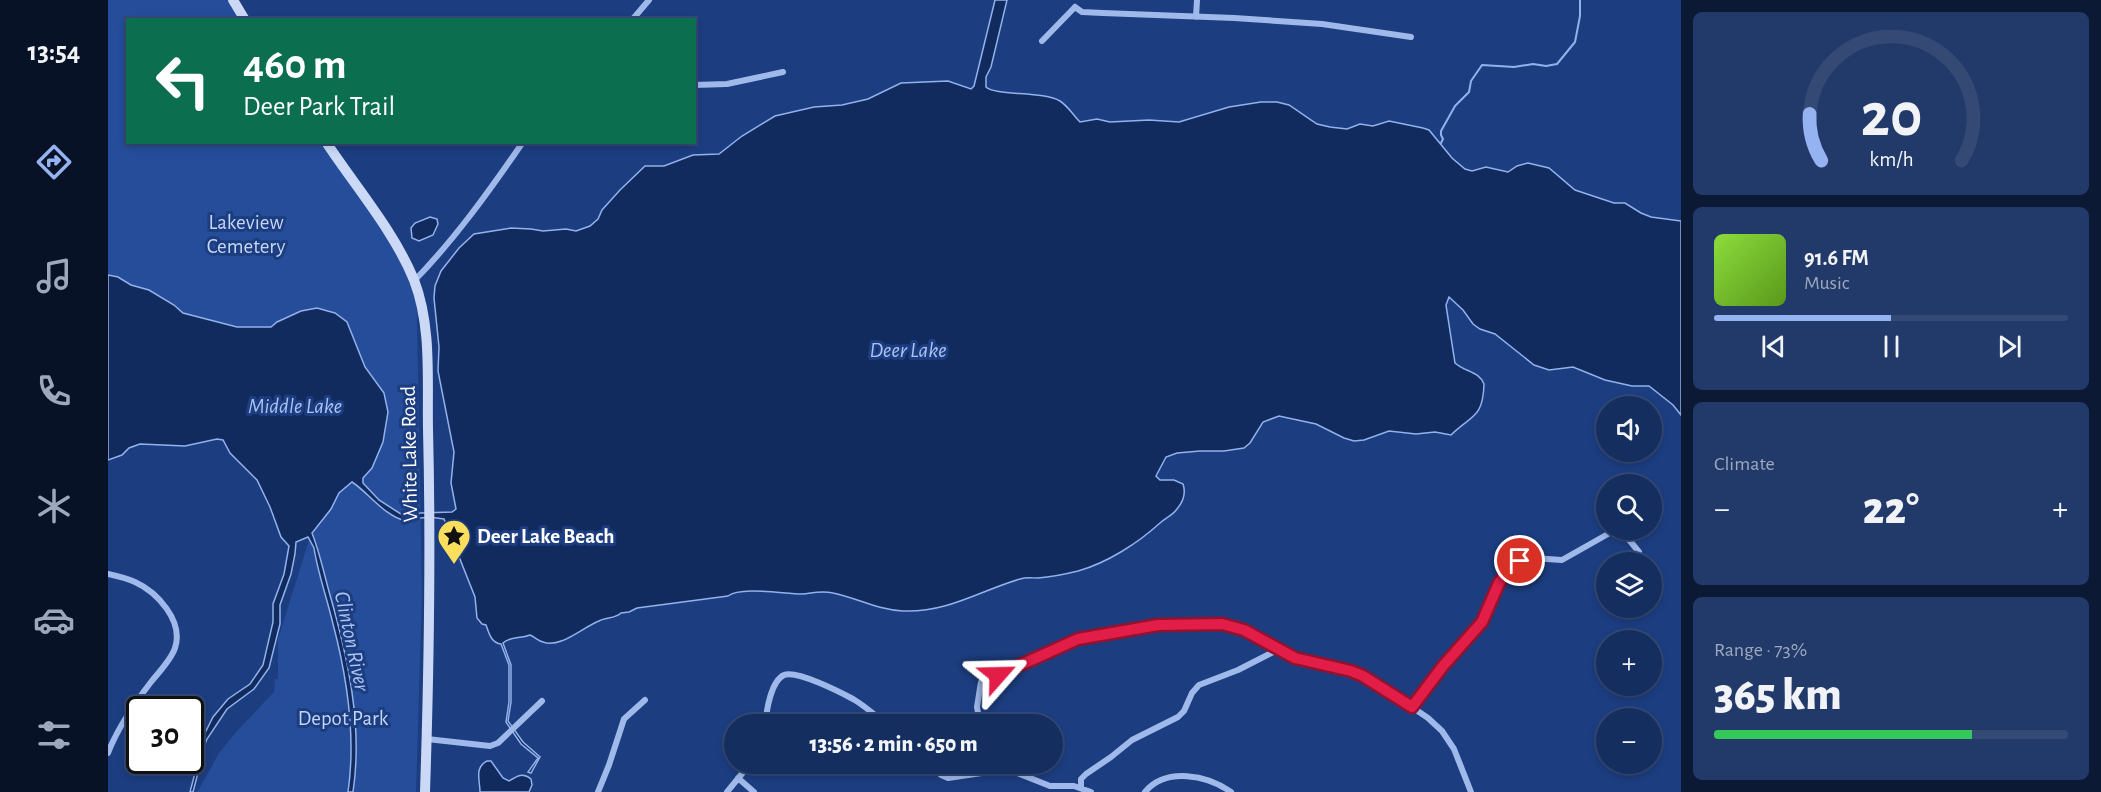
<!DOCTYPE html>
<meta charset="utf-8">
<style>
body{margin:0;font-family:"Alegreya Sans",sans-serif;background:#223a69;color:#f1f3f6;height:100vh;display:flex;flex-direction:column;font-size:22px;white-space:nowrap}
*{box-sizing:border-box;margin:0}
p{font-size:20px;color:#9da8bd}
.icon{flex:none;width:33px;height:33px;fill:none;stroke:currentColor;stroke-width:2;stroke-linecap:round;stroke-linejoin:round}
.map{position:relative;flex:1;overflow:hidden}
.side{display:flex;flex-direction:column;gap:12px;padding:12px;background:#0c1935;width:420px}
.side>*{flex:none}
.hud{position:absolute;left:18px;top:18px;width:570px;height:126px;border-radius:0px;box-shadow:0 3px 9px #0003,0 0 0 2px #344a75;background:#0b6e4f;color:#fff;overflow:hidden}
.controls{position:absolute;left:1488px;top:396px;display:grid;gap:12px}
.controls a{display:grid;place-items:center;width:66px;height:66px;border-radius:50%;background:#152e60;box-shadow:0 3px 9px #0003,0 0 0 2px #344a75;font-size:30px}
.speed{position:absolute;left:18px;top:696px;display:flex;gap:12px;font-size:30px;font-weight:700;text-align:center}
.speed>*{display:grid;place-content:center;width:78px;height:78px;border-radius:50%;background:#152e60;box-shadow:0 3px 9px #0003,0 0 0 2px #344a75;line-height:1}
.speed .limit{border:3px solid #111;border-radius:9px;background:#fff;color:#111}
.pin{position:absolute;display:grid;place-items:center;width:51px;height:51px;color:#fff;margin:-26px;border:3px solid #fff;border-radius:50%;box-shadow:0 2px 6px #0007}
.me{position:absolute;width:66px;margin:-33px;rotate:65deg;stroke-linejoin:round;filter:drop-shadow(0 0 4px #0008)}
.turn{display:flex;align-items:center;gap:21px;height:126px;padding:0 18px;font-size:27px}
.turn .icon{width:78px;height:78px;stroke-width:2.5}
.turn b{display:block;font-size:42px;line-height:51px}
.big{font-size:45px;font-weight:800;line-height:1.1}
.side .widget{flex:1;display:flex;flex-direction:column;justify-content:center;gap:9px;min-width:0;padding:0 21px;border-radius:9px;background:#223a69}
.side .dial{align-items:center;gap:0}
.dial svg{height:156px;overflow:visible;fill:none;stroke:#344a75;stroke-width:7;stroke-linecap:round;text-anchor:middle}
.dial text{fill:#f1f3f6;stroke:none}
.song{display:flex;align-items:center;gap:18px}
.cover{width:72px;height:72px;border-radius:9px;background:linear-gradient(135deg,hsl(90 70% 55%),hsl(90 70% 35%))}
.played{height:6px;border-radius:3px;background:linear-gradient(90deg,#95b2f1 50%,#344a75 50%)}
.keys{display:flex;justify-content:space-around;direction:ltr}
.heat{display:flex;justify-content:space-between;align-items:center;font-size:33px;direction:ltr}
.charge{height:9px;border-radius:4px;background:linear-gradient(90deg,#34c759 73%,#344a75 0)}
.trip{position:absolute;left:616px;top:714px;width:339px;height:60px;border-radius:30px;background:#152e60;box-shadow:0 3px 9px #0003,0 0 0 2px #344a75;font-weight:800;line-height:60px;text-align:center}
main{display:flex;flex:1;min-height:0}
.tab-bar{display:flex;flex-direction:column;width:108px;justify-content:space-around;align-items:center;background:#081226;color:#9da8bd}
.tab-bar .icon{width:42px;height:42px}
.tab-bar .on{color:#95b2f1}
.tab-bar b{font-size:27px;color:#f1f3f6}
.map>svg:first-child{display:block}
</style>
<main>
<nav class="tab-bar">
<b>13:54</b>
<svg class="icon on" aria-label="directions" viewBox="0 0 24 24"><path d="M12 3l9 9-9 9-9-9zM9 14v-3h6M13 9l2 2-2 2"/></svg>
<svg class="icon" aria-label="music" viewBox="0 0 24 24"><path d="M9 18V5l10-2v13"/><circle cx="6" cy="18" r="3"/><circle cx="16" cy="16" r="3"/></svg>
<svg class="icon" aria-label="phone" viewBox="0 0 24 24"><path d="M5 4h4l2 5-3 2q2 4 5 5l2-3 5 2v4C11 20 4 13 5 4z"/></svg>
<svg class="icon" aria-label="climate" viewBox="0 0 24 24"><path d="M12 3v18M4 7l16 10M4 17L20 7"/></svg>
<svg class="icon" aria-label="car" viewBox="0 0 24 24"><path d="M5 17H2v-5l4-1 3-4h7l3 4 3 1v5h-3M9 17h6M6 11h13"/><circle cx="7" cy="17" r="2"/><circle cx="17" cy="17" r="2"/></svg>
<svg class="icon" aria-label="filters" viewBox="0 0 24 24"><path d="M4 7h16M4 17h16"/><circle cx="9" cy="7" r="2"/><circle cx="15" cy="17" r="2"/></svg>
</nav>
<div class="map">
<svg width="1573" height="792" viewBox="0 0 1573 792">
<rect width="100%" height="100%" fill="#1c3d80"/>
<path fill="#254d99" d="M 0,0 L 120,0 L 132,19 L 20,20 L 20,142 L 214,143 C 242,184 315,273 309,322 L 314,595 L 308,792 L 87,792 L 90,791 L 111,753 L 128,732 L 166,692 L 167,679 L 170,679 L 170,639 L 201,540 L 243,330 C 227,299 197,308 172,320 C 168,322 166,327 161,327 C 154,329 145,327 138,327 C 118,326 95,319 76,313 C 69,311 61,302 54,297 C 44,291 36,289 25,286 C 16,283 9,277 0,275 Z"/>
<path fill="#122b5f" stroke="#92b2ec" stroke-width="1.5" d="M 887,0 L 899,0 L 883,67 L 878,77 L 878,87 C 887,96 936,91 952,101 C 960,106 965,115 972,122 L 989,119 L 1002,122 L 1041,120 L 1071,122 L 1121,107 L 1153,102 L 1169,102 L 1181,105 L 1209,124 L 1222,127 L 1239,129 L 1252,124 L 1265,126 L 1281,121 L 1315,128 L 1321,130 L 1344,158 L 1357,169 L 1364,171 L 1378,167 L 1400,172 L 1409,166 L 1420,163 L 1441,168 L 1467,190 L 1506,203 L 1517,203 L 1533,213 L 1543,217 L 1573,221 L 1573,415 L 1565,405 L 1541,386 L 1524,386 L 1497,380 L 1465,367 L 1441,370 L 1426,365 L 1387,334 L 1372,329 L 1365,324 L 1355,310 L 1341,297 L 1338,305 L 1347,363 C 1357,372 1371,371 1376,384 C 1375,419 1363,415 1343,435 L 1327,432 L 1308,434 L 1281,431 L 1256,440 L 1246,441 L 1236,438 L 1208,424 L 1171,416 L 1155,422 L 1142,443 L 1136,448 L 1116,451 L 1092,451 L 1069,453 L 1058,457 L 1048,476 L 1052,480 L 1066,480 L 1075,484 C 1078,493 1075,502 1069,509 C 1064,516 1057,518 1052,523 C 1030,543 999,563 970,571 C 958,574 943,577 930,578 C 924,578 918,577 912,579 C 871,591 839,613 795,611 C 770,610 749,598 725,593 C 713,590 705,593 694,594 C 676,594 633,586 620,596 L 529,608 L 521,612 L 513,613 C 507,619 498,617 491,621 C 475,627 452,649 435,642 C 430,641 427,637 422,635 C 412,639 402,636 395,643 L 403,665 L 403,702 L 400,721 L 415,742 L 432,757 L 423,773 L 420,772 L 430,758 L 413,744 L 398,722 L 401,702 L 401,665 L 393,644 C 383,643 381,633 378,625 L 374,624 L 369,618 L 367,597 L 336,519 C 329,518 320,517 312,518 C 307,519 304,522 298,521 C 276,516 261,493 244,482 L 231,493 L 223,509 L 204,533 C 212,553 216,574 222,595 C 240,658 255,726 245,792 L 240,792 C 248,737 239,677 225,624 C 219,598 210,574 206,548 L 200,537 L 188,542 L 187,554 L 183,574 L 172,605 L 172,624 L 161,668 L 146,689 L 119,709 L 99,739 L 90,762 L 91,769 L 85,792 L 82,792 L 88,769 L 87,761 L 95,737 L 105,717 L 120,699 L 142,684 L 155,665 L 165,622 L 165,604 L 176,574 L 181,546 L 173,537 L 162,507 L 149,480 L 122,453 L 115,440 L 109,439 L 77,446 L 32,444 L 21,448 L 14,455 L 0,460 L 0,275 L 10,277 L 23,285 L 41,290 L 66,305 L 75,313 L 129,327 L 163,327 L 169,322 L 193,311 L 209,308 L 227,313 L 239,322 L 257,367 L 276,393 L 280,412 L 275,442 L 264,468 L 255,478 L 255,483 L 271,500 L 296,516 L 305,517 L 312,513 L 344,512 L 348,509 L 343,483 L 346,452 L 330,371 L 331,347 L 326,298 L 327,286 L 333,271 L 351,248 L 366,234 L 403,228 L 423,229 L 435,231 L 458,229 L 468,231 L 482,226 L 490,219 L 494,210 L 512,190 L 537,166 L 556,166 L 585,155 L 611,154 L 634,136 L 667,116 L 706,107 L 734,105 L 760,99 L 793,83 L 840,81 L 863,89 L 866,86 Z
M 322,217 L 329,219 L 330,224 L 325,235 L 311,241 L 304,238 L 303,228 L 307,223 Z
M 379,761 L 383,761 L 395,778 L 401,781 C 409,776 415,772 423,779 L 424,785 L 421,792 L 372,792 C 372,780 366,768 379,761 Z"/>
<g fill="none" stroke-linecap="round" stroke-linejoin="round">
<path stroke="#92b2ec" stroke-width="2" d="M 1333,143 L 1335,139 L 1333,135 L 1333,131 L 1347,106 L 1361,92 L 1363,81 L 1374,65 L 1406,67 L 1425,64 L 1438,66 L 1449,64 L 1467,42 L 1472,16 L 1472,0"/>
<path stroke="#9fb9ea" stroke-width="6" d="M 967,7 L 974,12 L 995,13 L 1126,18 L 1214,24 L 1303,37
M 1088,17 L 1089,0
M 524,20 L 541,0
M 934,41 L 967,7
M 586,85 L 619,84 L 675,72
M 306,281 C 347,239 382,190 415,142
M 0,574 C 9,576 18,578 27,582 C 49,592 76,621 67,648 C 63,660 51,672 43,682 C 26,704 10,727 0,753
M 1304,707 L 1335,666 L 1374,622 L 1391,583 L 1401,569 L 1412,561 L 1424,558 L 1454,560 L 1507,530 L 1518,536 L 1531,552
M 658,724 C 658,711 663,681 676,675 C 689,670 732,692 745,699 C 757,706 768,716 778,724
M 872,724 L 869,707 L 873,682 L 970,639 L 1050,625 L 1114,624 L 1136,630 L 1187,658 L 1243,671 L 1264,680 L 1320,718 L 1334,731 L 1346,749 L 1363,792
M 319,739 L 382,746 L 390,743 L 434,701
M 822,764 L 833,775 L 840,778 L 887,771 L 904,771 L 942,786 L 966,786 L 983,792
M 873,764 L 873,773
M 630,778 L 646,792
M 973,787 L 973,779 L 978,774 L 1003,757 L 1024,740 L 1070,717 L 1076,711 L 1084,693 L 1091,685 L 1130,670 L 1171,649
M 490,792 L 501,765 L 516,719 L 537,700
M 619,792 L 642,764
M 1037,792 C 1058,767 1099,775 1123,792"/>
<path stroke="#cbd9f7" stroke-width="10" d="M 125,0 L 137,20
M 218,142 C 247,186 286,231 306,280 C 324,327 319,380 320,429 C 323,550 321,671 317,792"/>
</g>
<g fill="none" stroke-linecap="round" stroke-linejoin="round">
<defs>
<path id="route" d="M 890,675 L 970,639 L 1050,625 L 1114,624 L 1136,630 L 1187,658 L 1243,671 L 1255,676 L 1304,707 L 1335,666 L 1374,622 L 1391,583 L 1401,569 L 1412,561"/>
</defs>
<use href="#route" stroke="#92132f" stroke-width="15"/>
<use href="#route" stroke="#e11d48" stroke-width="10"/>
</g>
<defs>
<symbol id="sight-pin" viewBox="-11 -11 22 30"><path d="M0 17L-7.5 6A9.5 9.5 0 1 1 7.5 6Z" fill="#fade5c" stroke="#1c3d80"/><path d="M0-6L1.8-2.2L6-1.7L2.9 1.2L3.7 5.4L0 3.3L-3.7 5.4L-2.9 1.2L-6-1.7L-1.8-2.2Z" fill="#111"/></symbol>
</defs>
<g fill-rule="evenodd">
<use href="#sight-pin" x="327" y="517" width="38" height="52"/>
</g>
<g text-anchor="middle" stroke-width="6" stroke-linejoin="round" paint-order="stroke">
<g font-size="21" fill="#c4d6f7" stroke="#1c3d80">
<text x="138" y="229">Lakeview<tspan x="138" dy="24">Cemetery</tspan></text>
<text x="235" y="725">Depot Park</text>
</g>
<g font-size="21" fill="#fff" stroke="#1c3d80">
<text transform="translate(301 454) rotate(-91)" y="7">White Lake Road</text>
</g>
<g font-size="21" font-weight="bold" fill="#fff" stroke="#1c3d80" text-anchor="start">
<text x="369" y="543">Deer Lake Beach</text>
</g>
<g font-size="22" font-style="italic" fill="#abc3f1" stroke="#1c3d80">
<text x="800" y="357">Deer Lake</text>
<text x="187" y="413">Middle Lake</text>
<text transform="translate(245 641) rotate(78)" y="8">Clinton River</text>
</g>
</g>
</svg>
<div class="controls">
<a><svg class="icon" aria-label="sound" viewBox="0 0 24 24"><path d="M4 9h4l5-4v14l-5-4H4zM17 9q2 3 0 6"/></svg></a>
<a><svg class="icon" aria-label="search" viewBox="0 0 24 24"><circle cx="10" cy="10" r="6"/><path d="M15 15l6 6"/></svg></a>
<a><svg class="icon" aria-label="layers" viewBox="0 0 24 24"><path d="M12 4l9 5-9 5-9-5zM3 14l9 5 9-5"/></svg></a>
<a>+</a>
<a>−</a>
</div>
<div class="speed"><div class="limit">30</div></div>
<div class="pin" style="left:1412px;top:561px;background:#d93025"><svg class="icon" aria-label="arrive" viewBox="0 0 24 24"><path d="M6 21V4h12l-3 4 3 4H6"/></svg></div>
<svg class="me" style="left:890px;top:675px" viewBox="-20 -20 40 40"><path d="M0-17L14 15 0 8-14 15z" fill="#e11d48" stroke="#fff" stroke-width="4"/></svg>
<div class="trip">13:56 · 2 min · 650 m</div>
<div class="hud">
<div class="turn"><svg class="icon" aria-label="left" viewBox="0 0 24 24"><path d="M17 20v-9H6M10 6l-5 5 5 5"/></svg><div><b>460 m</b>Deer Park Trail</div></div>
</div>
</div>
<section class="side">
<div class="widget dial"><svg viewBox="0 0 100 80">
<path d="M14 69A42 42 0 1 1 86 69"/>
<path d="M14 69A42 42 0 0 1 8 45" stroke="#95b2f1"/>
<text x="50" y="56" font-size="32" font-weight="700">20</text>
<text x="50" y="72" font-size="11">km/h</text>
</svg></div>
<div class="widget">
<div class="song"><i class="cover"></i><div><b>91.6 FM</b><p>Music</p></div></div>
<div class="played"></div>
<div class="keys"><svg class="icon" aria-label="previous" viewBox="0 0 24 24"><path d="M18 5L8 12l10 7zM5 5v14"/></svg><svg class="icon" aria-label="pause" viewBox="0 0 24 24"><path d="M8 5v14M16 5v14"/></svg><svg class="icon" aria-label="next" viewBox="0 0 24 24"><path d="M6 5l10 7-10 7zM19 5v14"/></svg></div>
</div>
<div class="widget"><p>Climate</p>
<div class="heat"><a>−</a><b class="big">22°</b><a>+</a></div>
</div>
<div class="widget"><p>Range · 73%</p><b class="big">365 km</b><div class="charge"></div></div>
</section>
</main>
